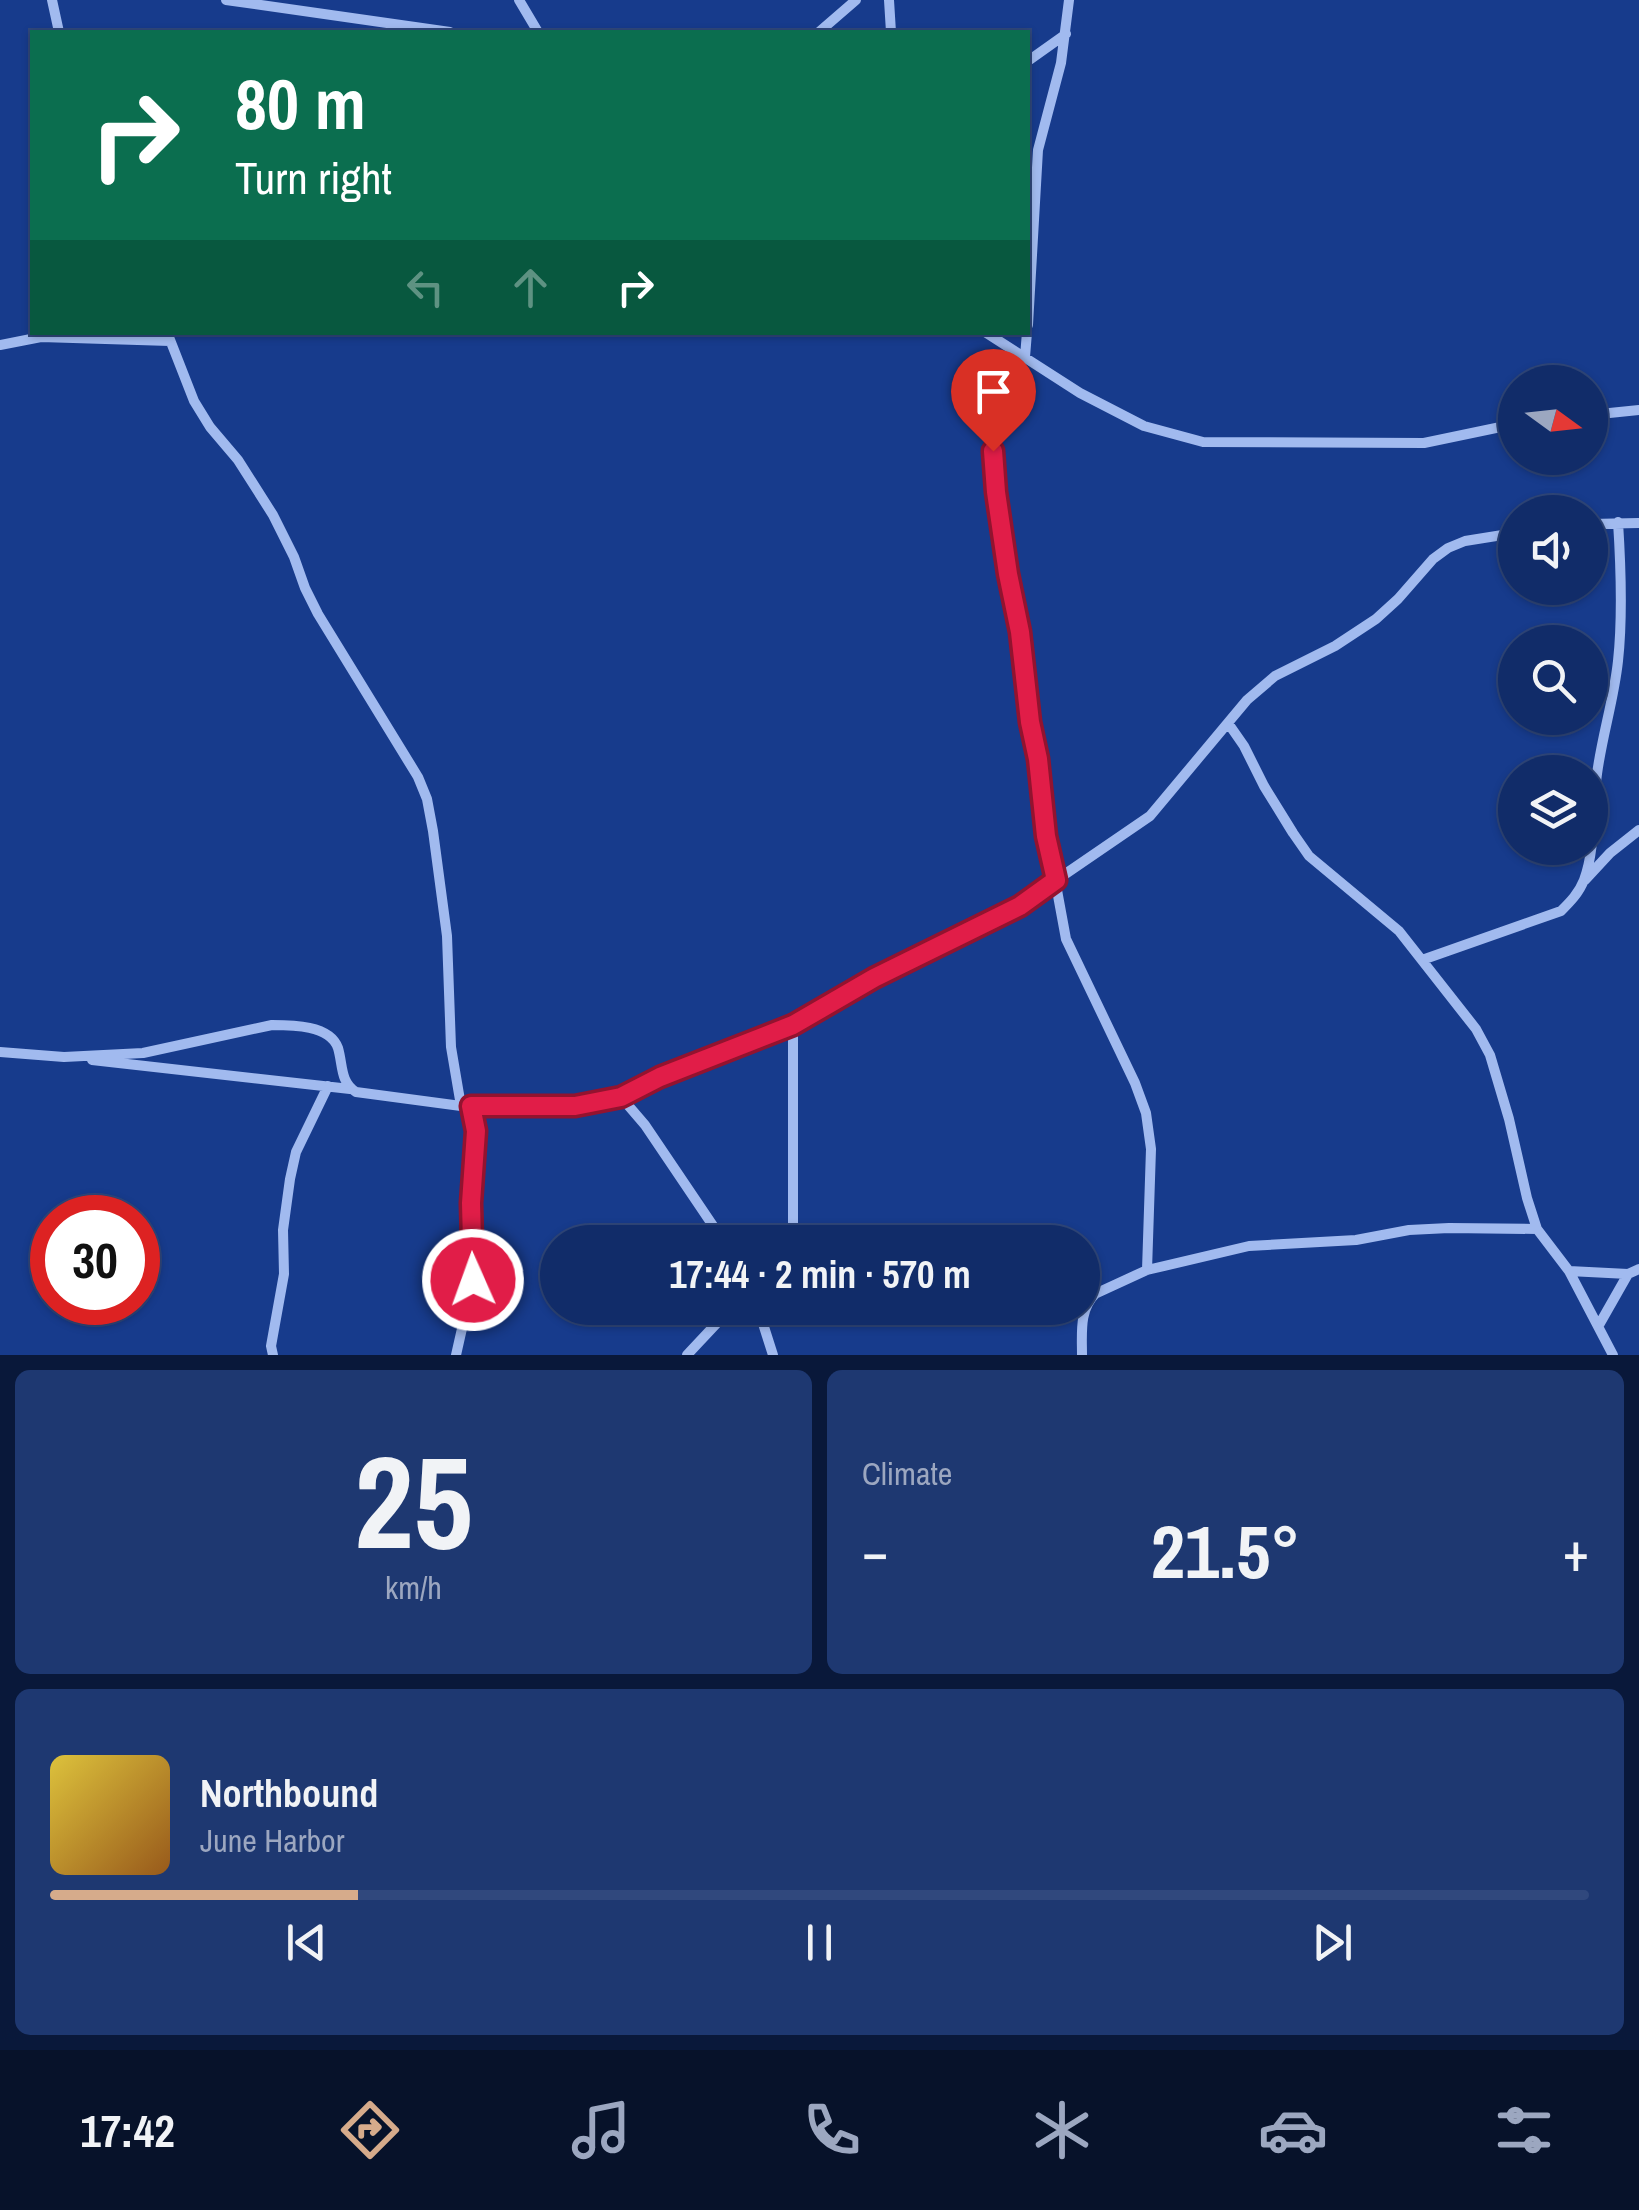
<!DOCTYPE html>
<meta charset="utf-8">
<style>
body{margin:0;font-family:"Archivo Narrow",sans-serif;background:#1e3871;color:#f1f3f6;height:100vh;display:flex;flex-direction:column;font-size:38px;white-space:nowrap}
*{box-sizing:border-box;margin:0}
p{font-size:32px;color:#9ca7c0}
.icon{flex:none;width:55px;height:55px;fill:none;stroke:currentColor;stroke-width:2;stroke-linecap:round;stroke-linejoin:round}
.map{position:relative;height:1355px;overflow:hidden}
.details{display:flex;flex-direction:column;gap:15px;padding:15px;background:#09183a;flex:1}
.details>*{flex:none}
.hud{position:absolute;left:30px;top:30px;width:1000px;height:305px;border-radius:0px;box-shadow:0 2px 8px #0004,0 0 0 2px #30487d;background:#0b6e4f;color:#fff;overflow:hidden}
.needle{width:65px;rotate:105deg}
.buttons{position:absolute;left:1498px;top:365px;display:grid;gap:20px}
.buttons a{display:grid;place-items:center;width:110px;height:110px;border-radius:50%;background:#112c69;box-shadow:0 2px 8px #0004,0 0 0 2px #30487d;font-size:50px}
.speed{position:absolute;left:30px;top:1195px;display:flex;gap:20px;font-size:50px;font-weight:700;text-align:center}
.speed>*{display:grid;place-content:center;width:130px;height:130px;border-radius:50%;background:#112c69;box-shadow:0 2px 8px #0004,0 0 0 2px #30487d;line-height:1}
.speed .limit{border:15px solid #d22;background:#fff;color:#111}
.pin{position:absolute;display:grid;place-items:center;width:85px;height:85px;color:#fff;margin:-102px -42px;border-radius:50% 50% 50% 0;rotate:-45deg;box-shadow:0 0 10px #0007}
.pin .icon{rotate:45deg}
.me{position:absolute;width:110px;margin:-55px;rotate:358deg;stroke-linejoin:round;filter:drop-shadow(0 0 8px #0008)}
.turn{display:flex;align-items:center;gap:35px;height:210px;padding:0 40px;font-size:45px}
.turn .icon{width:130px;height:130px;stroke-width:2.5}
.turn b{display:block;font-size:70px;line-height:85px}
.lanes{display:flex;align-items:center;height:95px;padding:0 40px;background:#0003;justify-content:center;gap:50px;direction:ltr}
.lanes .off{opacity:.35}
.big{font-size:75px;font-weight:800;line-height:1.1}
.details .widget{flex:1;display:flex;flex-direction:column;justify-content:center;gap:15px;min-width:0;padding:0 35px;border-radius:15px;background:#1e3871}
.details .dial{align-items:center;gap:0}
.dial b{font-size:130px;line-height:1}
.song{display:flex;align-items:center;gap:30px}
.cover{width:120px;height:120px;border-radius:15px;background:linear-gradient(135deg,hsl(50 70% 55%),hsl(30 70% 35%))}
.played{height:10px;border-radius:5px;background:linear-gradient(90deg,#d6ab8b 20%,#30487d 20%)}
.keys{display:flex;justify-content:space-around;direction:ltr}
.heat{display:flex;justify-content:space-between;align-items:center;font-size:55px;direction:ltr}
.details .tiles{flex:1;display:grid;gap:15px;grid-template-columns:1fr 1fr}
.widget:last-child{grid-column:span 2}
.trip{position:absolute;left:540px;top:1225px;width:560px;height:100px;border-radius:50px;background:#112c69;box-shadow:0 2px 8px #0004,0 0 0 2px #30487d;font-weight:800;line-height:100px;text-align:center}
.menu{display:flex;height:160px;justify-content:space-around;align-items:center;background:#07122a;color:#9ca7c0}
.menu .icon{width:70px;height:70px}
.menu .on{color:#d6ab8b}
.menu b{font-size:45px;color:#f1f3f6}
.map>svg:first-child{display:block}
</style>
<div class="map">
<svg width="1639" height="1355" viewBox="0 0 1639 1355">
<rect width="100%" height="100%" fill="#173b8c"/>
<g fill="none" stroke-linecap="round" stroke-linejoin="round">
<path stroke="#a1baef" stroke-width="10" d="M 52,0 L 59,32
M 226,0 L 450,32
M 519,0 L 538,32
M 889,0 L 891,32
M 819,32 L 856,0
M 1028,61 L 1066,34
M 1028,325 L 1038,150 L 1061,63 L 1069,0
M 167,332 L 194,401 L 210,427 L 238,460 L 273,515 L 294,557 L 305,588 L 318,614 L 418,777 L 427,799 L 433,831 L 447,936 L 451,1047 L 461,1106
M 985,332 L 1080,393 L 1144,426 L 1203,442 L 1424,443 L 1515,424
M 0,345 L 41,337 L 170,341
M 1018,353 L 993,451 L 996,492 L 1008,574 L 1020,632 L 1024,681 L 1038,759 L 1047,836 L 1066,939 L 1135,1083 L 1146,1113 L 1151,1149 L 1147,1270
M 1025,357 L 1027,332
M 1590,415 L 1639,410
M 1590,524 L 1639,523
M 1228,723 L 1244,746 L 1264,786 L 1293,833 L 1309,856 L 1399,931 L 1476,1029 L 1490,1055 L 1509,1119 L 1527,1198 L 1537,1229 L 1569,1271 L 1613,1355
M 1585,880 L 1610,853 L 1639,830
M 1422,960 L 1561,911 C 1570,902 1579,893 1584,880 C 1596,848 1592,808 1597,774 C 1602,736 1614,699 1618,661 C 1623,615 1621,568 1618,522
M 0,1052 L 64,1057 L 143,1053 L 272,1025 C 292,1025 330,1025 338,1048 C 343,1065 340,1082 356,1092 L 461,1106 L 575,1106 L 621,1097 L 660,1077 L 793,1025 L 874,978 L 1020,905 L 1150,816 L 1247,700 L 1275,676 L 1335,646 L 1376,619 L 1398,599 L 1433,559 L 1448,548 L 1465,541 L 1515,533
M 92,1060 L 350,1089
M 621,1097 L 645,1125 L 724,1242
M 793,1242 L 793,1025
M 1569,1271 L 1628,1274 L 1639,1269
M 1082,1294 L 1097,1293 L 1147,1270 L 1249,1246 L 1356,1240 L 1409,1230 L 1449,1228 L 1537,1229
M 758,1308 L 773,1355
M 1599,1325 L 1628,1274
M 273,1355 L 271,1346 L 284,1274 L 283,1230 L 290,1179 L 296,1152 L 328,1086
M 456,1355 L 473,1280 L 471,1203 L 476,1131 L 471,1106
M 687,1355 L 731,1308
M 1082,1355 C 1082,1333 1079,1309 1096,1293"/>
</g>
<g fill="none" stroke-linecap="round" stroke-linejoin="round">
<defs>
<path id="route" d="M 473,1280 L 471,1203 L 476,1131 L 471,1106 L 575,1106 L 621,1097 L 660,1077 L 793,1025 L 874,978 L 1020,906 L 1056,880 L 1046,836 L 1038,759 L 1030,722 L 1020,632 L 1008,574 L 996,492 L 993,451"/>
</defs>
<use href="#route" stroke="#92132f" stroke-width="25"/>
<use href="#route" stroke="#e11d48" stroke-width="18"/>
</g>
</svg>
<div class="buttons">
<a><svg class="needle" viewBox="-14 -14 28 28"><path d="M0-13l5 13h-10z" fill="#e53935"/><path d="M0 13l5-13h-10z" fill="#9ca7c0"/></svg></a>
<a><svg class="icon" aria-label="sound" viewBox="0 0 24 24"><path d="M4 9h4l5-4v14l-5-4H4zM17 9q2 3 0 6"/></svg></a>
<a><svg class="icon" aria-label="search" viewBox="0 0 24 24"><circle cx="10" cy="10" r="6"/><path d="M15 15l6 6"/></svg></a>
<a><svg class="icon" aria-label="layers" viewBox="0 0 24 24"><path d="M12 4l9 5-9 5-9-5zM3 14l9 5 9-5"/></svg></a>
</div>
<div class="speed"><div class="limit">30</div></div>
<div class="pin" style="left:993px;top:451px;background:#d93025"><svg class="icon" aria-label="arrive" viewBox="0 0 24 24"><path d="M6 21V4h12l-3 4 3 4H6"/></svg></div>
<svg class="me" style="left:473px;top:1280px" viewBox="-20 -20 40 40"><circle r="17" fill="#e11d48" stroke="#fff" stroke-width="3"/><path d="M0-11L8 9 0 5-8 9z" fill="#fff"/></svg>
<div class="trip">17:44 · 2 min · 570 m</div>
<div class="hud">
<div class="turn"><svg class="icon" aria-label="right" viewBox="0 0 24 24"><path d="M7 20v-9h11M14 6l5 5-5 5"/></svg><div><b>80 m</b>Turn right</div></div>
<div class="lanes"><svg class="icon off" aria-label="left" viewBox="0 0 24 24"><path d="M17 20v-9H6M10 6l-5 5 5 5"/></svg><svg class="icon off" aria-label="ahead" viewBox="0 0 24 24"><path d="M12 20V5M6 11l6-6 6 6"/></svg><svg class="icon" aria-label="right" viewBox="0 0 24 24"><path d="M7 20v-9h11M14 6l5 5-5 5"/></svg></div>
</div>
</div>
<section class="details">
<div class="tiles">
<div class="widget dial"><b>25</b><p>km/h</p></div>
<div class="widget"><p>Climate</p>
<div class="heat"><a>−</a><b class="big">21.5°</b><a>+</a></div>
</div>
<div class="widget">
<div class="song"><i class="cover"></i><div><b>Northbound</b><p>June Harbor</p></div></div>
<div class="played"></div>
<div class="keys"><svg class="icon" aria-label="previous" viewBox="0 0 24 24"><path d="M18 5L8 12l10 7zM5 5v14"/></svg><svg class="icon" aria-label="pause" viewBox="0 0 24 24"><path d="M8 5v14M16 5v14"/></svg><svg class="icon" aria-label="next" viewBox="0 0 24 24"><path d="M6 5l10 7-10 7zM19 5v14"/></svg></div>
</div>
</div>
</section>
<nav class="menu">
<b>17:42</b>
<svg class="icon on" aria-label="directions" viewBox="0 0 24 24"><path d="M12 3l9 9-9 9-9-9zM9 14v-3h6M13 9l2 2-2 2"/></svg>
<svg class="icon" aria-label="music" viewBox="0 0 24 24"><path d="M9 18V5l10-2v13"/><circle cx="6" cy="18" r="3"/><circle cx="16" cy="16" r="3"/></svg>
<svg class="icon" aria-label="phone" viewBox="0 0 24 24"><path d="M5 4h4l2 5-3 2q2 4 5 5l2-3 5 2v4C11 20 4 13 5 4z"/></svg>
<svg class="icon" aria-label="climate" viewBox="0 0 24 24"><path d="M12 3v18M4 7l16 10M4 17L20 7"/></svg>
<svg class="icon" aria-label="car" viewBox="0 0 24 24"><path d="M5 17H2v-5l4-1 3-4h7l3 4 3 1v5h-3M9 17h6M6 11h13"/><circle cx="7" cy="17" r="2"/><circle cx="17" cy="17" r="2"/></svg>
<svg class="icon" aria-label="filters" viewBox="0 0 24 24"><path d="M4 7h16M4 17h16"/><circle cx="9" cy="7" r="2"/><circle cx="15" cy="17" r="2"/></svg>
</nav>
